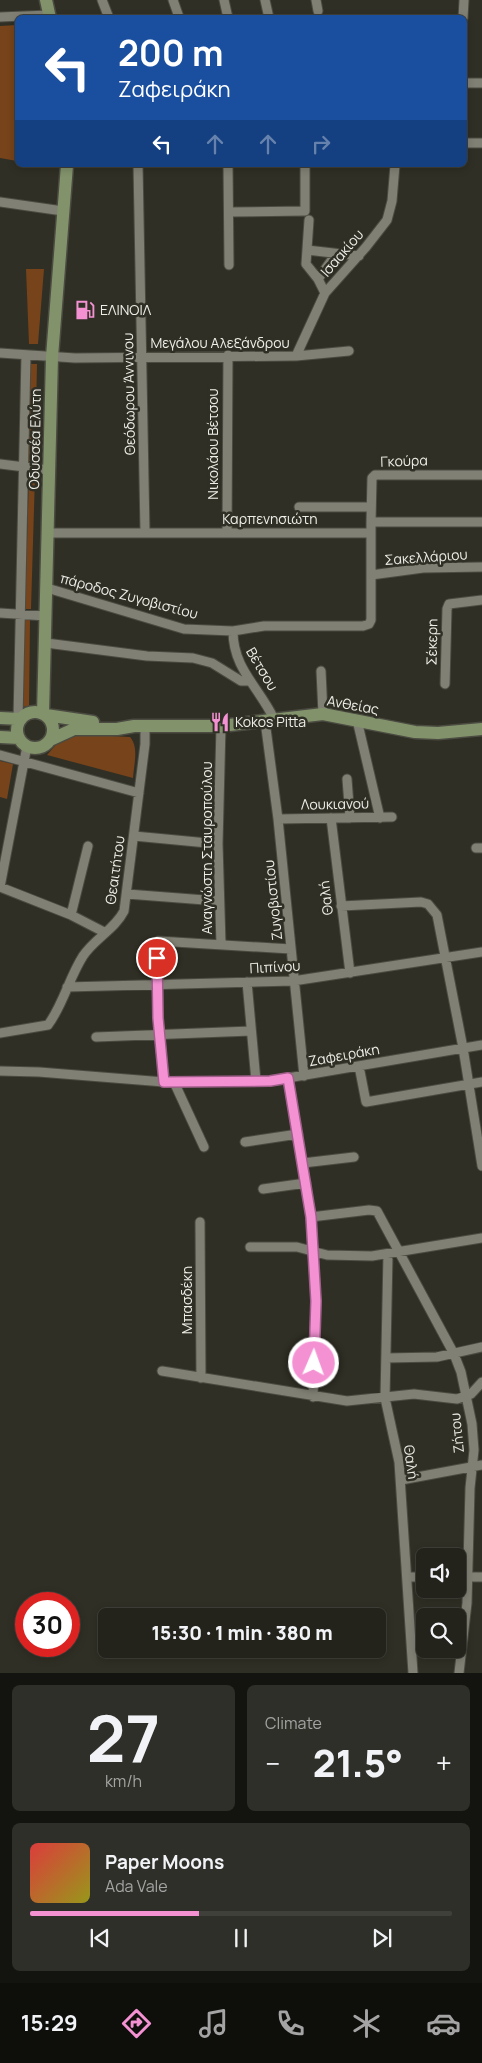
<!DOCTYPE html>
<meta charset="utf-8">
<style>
body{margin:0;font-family:Manrope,sans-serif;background:#2f2f29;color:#f1f3f6;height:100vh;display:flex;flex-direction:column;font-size:19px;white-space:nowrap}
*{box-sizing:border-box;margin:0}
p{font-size:16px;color:#a3a4a3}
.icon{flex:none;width:28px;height:28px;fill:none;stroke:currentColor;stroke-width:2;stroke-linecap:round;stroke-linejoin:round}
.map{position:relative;height:1673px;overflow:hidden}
.drawer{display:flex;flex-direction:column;gap:12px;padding:12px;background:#13130f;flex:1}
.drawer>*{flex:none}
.top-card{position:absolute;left:15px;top:15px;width:452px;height:152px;border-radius:8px;box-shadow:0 2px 8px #0003,0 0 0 1px #40403b;background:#1a4fa0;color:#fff;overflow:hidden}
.buttons{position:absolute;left:416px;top:1548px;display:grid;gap:10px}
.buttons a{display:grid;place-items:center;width:50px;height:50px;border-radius:8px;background:#23231c;box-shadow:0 2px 8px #0003,0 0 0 1px #40403b;font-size:25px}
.speed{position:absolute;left:15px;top:1592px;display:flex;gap:10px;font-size:25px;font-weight:700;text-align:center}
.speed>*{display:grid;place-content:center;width:65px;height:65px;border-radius:50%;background:#23231c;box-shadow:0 2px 8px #0003,0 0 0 1px #40403b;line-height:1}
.speed .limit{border:8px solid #d22;background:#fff;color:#111}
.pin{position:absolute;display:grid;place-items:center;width:42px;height:42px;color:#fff;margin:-21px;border:2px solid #fff;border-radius:50%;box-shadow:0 1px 5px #0007}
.me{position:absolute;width:55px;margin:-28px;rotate:2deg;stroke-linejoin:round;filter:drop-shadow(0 0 4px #0008)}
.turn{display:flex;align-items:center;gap:18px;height:105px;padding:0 20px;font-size:22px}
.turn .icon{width:65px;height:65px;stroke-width:2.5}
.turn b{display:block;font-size:35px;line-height:42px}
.lanes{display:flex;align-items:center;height:48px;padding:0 20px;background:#0003;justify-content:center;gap:25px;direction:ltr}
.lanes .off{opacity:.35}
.big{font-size:38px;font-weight:800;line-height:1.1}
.drawer .tile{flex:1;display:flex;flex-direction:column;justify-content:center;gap:8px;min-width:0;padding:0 18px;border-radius:8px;background:#2f2f29}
.drawer .dial{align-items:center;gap:0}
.dial b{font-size:65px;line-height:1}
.song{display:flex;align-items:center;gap:15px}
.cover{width:60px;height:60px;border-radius:8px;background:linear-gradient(135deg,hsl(0 70% 55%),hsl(60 70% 35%))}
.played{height:5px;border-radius:2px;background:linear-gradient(90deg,#f491d3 40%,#40403b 40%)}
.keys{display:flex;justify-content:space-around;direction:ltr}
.heat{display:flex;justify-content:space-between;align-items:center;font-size:28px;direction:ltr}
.drawer .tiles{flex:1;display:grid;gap:12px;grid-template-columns:1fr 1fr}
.tile:last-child{grid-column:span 2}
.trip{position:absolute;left:98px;top:1608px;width:288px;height:50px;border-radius:8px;background:#23231c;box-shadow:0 2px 8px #0003,0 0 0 1px #40403b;font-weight:800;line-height:50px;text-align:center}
.dock{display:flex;height:80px;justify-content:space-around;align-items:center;background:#0e0e0b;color:#a3a4a3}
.dock .icon{width:35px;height:35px}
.dock .active{color:#f491d3}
.dock b{font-size:22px;color:#f1f3f6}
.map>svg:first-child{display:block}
</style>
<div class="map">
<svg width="482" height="1673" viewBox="0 0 482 1673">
<rect width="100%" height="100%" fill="#2f2f25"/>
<path fill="#77431a" d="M 17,25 L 18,25 L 17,161 L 0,158 L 0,26 Z
M 26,269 L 44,269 L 38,344 L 29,344 Z
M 30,364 L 37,364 L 35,461 L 29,461 Z
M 29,476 L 35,476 L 31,609 L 25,609 Z
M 24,619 L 30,620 L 29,706 L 22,707 Z
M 73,734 L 130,737 C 139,747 134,764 133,778 L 47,755 L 60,740 Z
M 0,761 L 13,764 L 7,799 L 0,797 Z"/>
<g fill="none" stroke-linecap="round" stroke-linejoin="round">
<defs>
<path id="street" d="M 102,0 L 109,18
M 173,0 L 179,17
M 224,0 L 228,18
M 265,0 L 269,18
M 316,0 L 318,11
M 0,17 L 49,15
M 463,18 L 464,0
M 465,83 L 482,83
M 465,143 L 482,143
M 138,165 L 145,532
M 228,165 L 229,265
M 0,202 L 63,211
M 229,212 L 305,211 L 305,165
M 309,220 L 306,264 L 318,279 L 325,293
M 307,250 L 359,256
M 318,279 L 336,254
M 0,353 L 75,358 L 296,356 L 349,351
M 296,356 L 325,293 L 366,247 L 387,220 L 392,201 L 395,165
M 0,464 L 49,470
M 299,507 L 371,507
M 371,522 L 372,478 L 375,475 L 482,475
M 48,533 L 371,533 L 371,522 L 482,522
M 227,533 L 228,355
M 371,575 L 423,568 L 482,567
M 47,588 L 184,629 L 233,631 L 264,626 L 363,626 L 369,624 L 371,620 L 371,533
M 0,613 L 46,616
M 233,631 C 233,669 259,687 274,719
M 46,643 L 147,656 L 193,658 L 212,663 L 241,681 L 250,681
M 321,671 L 323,714
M 445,684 L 447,609 L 449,604 L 482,600
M 18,719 L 26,355
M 357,720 L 380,818
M 265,721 L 278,819 L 304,1076
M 221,726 L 218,844 L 221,944
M 0,755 L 139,793
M 347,779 L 350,818
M 331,818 L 350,973
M 278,819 L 392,817
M 134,836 L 218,844
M 476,848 L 482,848
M 0,887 L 27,746
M 0,887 L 71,915 L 104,932
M 127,894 L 218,901
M 341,906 L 421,902 L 428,904 L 437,915 L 463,1048 L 482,1166
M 71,915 L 88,846
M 247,982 L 256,1081
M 67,987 L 293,981 L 482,952
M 0,1033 L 48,1025 C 63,1005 69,978 83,956 C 94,939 115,929 124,911 L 145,744 L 145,726
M 96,1037 L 251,1031
M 359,1066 L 366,1102 L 482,1082
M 0,1071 L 39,1072 L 164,1082 L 270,1081 L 482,1045
M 288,1078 L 311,1217 L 316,1301 L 313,1397
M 164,1082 L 158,1018 L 158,941 L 291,949
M 174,1082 L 204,1147
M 245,1142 L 298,1134
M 303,1163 L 354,1157
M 263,1189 L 306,1183
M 311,1217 L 369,1210 L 377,1211 L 454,1354 L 461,1372 L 472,1424 L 474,1450 L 470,1488 L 467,1603 L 459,1673
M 200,1222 L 201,1378
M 250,1247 L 297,1247 L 327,1255 L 372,1256 L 482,1238
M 388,1255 L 385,1398 L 399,1462 L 413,1673
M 386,1358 L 437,1357 L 482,1347
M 162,1371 L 347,1401 L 414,1394 L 457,1399 L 471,1394 L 482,1382
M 401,1480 L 482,1465
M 407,1577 L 425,1577
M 458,1577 L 482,1577"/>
<path id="secondary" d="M 46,0 L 50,18
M17 730a18 18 0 1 1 36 0a18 18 0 1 1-36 0Z
M 43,714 L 52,357 L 67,165
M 46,715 L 93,722
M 0,718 L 21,719
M 0,737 L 19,738
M 50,740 L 74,729 L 117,729 L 134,726 L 221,726 L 323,714 L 415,732 L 438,733 L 482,729"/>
</defs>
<use href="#street" stroke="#4b4b42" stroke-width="11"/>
<use href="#secondary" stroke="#4b4b42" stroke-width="15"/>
<use href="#street" stroke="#808074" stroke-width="9"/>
<use href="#secondary" stroke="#82926b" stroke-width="12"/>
</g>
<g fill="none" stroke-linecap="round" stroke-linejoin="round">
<defs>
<path id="route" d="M 157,958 L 158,1018 L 164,1082 L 270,1081 L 288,1078 L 311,1217 L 316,1301 L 314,1363"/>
</defs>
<use href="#route" stroke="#9f5e89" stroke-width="12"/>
<use href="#route" stroke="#f491d3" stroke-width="9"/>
</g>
<defs>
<symbol id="fuel-bare" viewBox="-9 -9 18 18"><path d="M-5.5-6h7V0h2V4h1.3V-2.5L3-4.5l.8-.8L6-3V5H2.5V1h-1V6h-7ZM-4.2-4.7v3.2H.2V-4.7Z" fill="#f491d3" stroke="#2f2f25" stroke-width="2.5" paint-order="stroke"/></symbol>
<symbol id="restaurant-bare" viewBox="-9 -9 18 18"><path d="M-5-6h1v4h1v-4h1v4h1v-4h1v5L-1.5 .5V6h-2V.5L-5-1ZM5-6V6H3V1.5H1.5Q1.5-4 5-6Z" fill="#f491d3" stroke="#2f2f25" stroke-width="2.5" paint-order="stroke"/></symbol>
</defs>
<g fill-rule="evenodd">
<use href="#fuel-bare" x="71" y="296" width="28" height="28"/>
<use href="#restaurant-bare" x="206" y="708" width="28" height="28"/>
</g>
<g text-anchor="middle" stroke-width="5" stroke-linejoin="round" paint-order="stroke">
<g font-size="14" fill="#eeeee8" stroke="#2f2f25">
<text transform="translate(342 253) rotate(-49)" y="5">Ισαακίου</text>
<text x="220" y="348">Μεγάλου Αλεξάνδρου</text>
<text transform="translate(129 394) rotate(-91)" y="5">Θεόδωρου Άννινου</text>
<text transform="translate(35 439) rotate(-89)" y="5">Οδυσσέα Ελύτη</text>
<text transform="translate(213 444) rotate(-90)" y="5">Νικολάου Βέτσου</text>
<text transform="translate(404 461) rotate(-2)" y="5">Γκούρα</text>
<text x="270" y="524">Καρπενησιώτη</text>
<text transform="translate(426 557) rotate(-4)" y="5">Σακελλάριου</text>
<text transform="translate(129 596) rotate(15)" y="5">πάροδος Ζυγοβιστίου</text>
<text transform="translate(432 642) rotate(-89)" y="5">Σέκερη</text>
<text transform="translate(262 669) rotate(59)" y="5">Βέτσου</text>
<text transform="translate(353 705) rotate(10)" y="5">Ανθείας</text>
<text transform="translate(335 804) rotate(-1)" y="5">Λουκιανού</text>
<text transform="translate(207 848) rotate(-90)" y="5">Αναγνώστη Σταυροπούλου</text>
<text transform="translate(115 870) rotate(-82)" y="5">Θεαιτήτου</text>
<text transform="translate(326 898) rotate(-97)" y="5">Θαλή</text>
<text transform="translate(273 900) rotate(-96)" y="5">Ζυγοβιστίου</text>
<text transform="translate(275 967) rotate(-3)" y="5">Πιπίνου</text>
<text transform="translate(344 1055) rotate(-10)" y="5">Ζαφειράκη</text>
<text transform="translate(187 1300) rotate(-90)" y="5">Μπασδέκη</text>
<text transform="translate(457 1433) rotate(-96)" y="5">Ζήτου</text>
<text transform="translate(411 1462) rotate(82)" y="5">Θαλή</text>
</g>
<g font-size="14" fill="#eeeee8" stroke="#2f2f25" text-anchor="start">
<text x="100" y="315">ΕΛΙΝΟΙΛ</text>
<text x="235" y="727">Kokos Pitta</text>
</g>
</g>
</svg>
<div class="buttons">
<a><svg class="icon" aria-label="sound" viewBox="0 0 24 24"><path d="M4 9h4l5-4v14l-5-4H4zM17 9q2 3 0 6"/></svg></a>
<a><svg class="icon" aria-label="search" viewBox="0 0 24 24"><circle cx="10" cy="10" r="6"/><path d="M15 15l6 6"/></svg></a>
</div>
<div class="speed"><div class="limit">30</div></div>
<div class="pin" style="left:157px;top:958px;background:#d93025"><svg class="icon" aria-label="arrive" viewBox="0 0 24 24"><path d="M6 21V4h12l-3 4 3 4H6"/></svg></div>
<svg class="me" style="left:314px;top:1363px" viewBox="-20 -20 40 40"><circle r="17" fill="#f491d3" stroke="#fff" stroke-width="3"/><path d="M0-11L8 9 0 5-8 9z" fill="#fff"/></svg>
<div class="trip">15:30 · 1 min · 380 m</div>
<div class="top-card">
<div class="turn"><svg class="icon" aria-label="left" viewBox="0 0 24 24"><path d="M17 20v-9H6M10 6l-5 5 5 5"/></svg><div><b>200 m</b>Ζαφειράκη</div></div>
<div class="lanes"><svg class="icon" aria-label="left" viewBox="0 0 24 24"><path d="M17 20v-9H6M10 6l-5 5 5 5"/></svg><svg class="icon off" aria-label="ahead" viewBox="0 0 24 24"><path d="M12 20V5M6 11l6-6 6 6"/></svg><svg class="icon off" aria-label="ahead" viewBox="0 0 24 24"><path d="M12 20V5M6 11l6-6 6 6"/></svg><svg class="icon off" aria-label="right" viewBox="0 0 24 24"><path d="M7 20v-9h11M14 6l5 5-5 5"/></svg></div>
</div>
</div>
<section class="drawer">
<div class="tiles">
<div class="tile dial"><b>27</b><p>km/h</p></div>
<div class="tile"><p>Climate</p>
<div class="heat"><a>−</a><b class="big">21.5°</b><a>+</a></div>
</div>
<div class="tile">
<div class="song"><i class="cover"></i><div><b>Paper Moons</b><p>Ada Vale</p></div></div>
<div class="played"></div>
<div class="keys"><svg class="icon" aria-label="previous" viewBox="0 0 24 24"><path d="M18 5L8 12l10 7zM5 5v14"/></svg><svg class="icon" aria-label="pause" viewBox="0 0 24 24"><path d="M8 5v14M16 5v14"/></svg><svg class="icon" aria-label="next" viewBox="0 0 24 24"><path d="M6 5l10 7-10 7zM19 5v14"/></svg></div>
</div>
</div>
</section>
<nav class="dock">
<b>15:29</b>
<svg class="icon active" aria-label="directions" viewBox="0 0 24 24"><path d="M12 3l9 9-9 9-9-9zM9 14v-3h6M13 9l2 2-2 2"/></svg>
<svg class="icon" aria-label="music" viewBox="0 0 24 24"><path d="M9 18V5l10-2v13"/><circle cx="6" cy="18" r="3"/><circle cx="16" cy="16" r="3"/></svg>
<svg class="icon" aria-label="phone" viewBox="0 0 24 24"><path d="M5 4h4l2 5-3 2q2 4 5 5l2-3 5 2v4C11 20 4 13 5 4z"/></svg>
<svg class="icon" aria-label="climate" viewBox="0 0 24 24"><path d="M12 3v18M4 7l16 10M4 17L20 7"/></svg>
<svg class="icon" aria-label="car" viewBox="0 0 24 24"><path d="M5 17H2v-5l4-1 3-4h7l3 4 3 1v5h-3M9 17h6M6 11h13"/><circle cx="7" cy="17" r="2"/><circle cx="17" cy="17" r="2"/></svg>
</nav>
